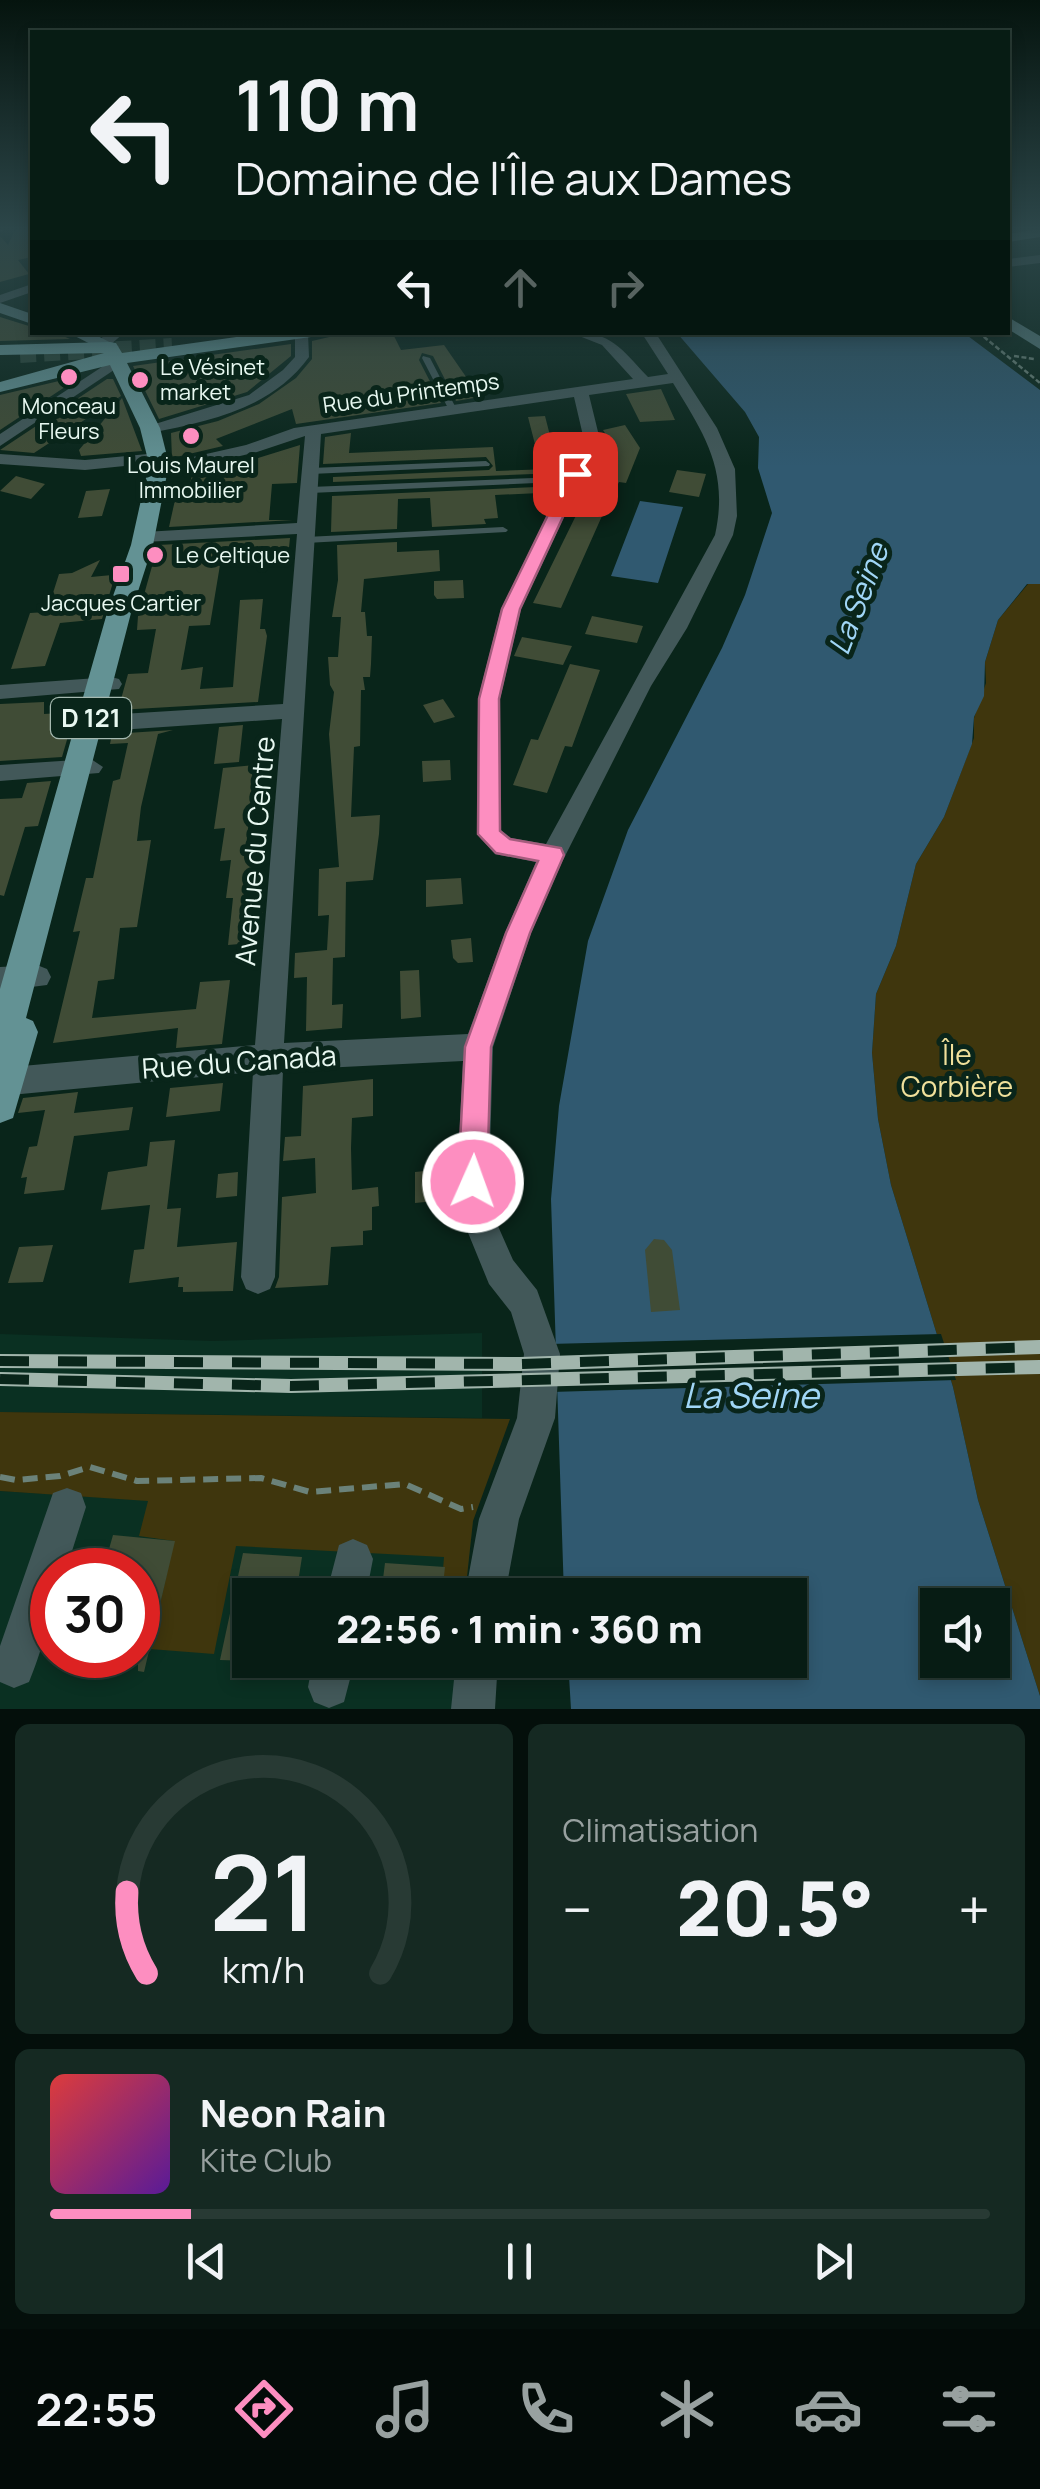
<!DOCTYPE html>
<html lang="fr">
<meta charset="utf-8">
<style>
body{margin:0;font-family:Manrope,sans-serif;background:#152922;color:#f1f3f6;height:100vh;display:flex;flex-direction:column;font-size:38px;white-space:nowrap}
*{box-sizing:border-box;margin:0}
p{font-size:32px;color:#98a1a0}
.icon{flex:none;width:55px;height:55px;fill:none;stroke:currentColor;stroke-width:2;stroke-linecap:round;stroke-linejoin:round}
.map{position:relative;height:1709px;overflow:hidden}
.side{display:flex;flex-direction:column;gap:15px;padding:15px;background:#040f0b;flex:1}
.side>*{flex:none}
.banner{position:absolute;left:30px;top:30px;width:980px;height:305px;border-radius:0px;box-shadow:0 5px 15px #0003,0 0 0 2px #283a34;background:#071c14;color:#f1f3f6;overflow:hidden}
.controls{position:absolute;left:920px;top:1588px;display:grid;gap:20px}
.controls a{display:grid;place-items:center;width:90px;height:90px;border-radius:0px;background:#071c14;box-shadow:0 5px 15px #0003,0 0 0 2px #283a34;font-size:50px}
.speed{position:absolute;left:30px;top:1548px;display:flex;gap:20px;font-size:50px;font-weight:700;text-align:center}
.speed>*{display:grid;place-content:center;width:130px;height:130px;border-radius:50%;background:#071c14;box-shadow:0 5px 15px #0003,0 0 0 2px #283a34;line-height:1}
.speed .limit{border:15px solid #d22;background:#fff;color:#111}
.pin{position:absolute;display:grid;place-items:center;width:85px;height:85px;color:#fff;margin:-42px;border-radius:20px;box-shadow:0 5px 15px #0006}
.me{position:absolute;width:110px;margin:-55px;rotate:2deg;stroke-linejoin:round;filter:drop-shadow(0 0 8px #0008)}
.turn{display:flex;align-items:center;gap:35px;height:210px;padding:0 40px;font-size:45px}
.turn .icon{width:130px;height:130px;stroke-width:2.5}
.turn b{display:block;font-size:70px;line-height:85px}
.lanes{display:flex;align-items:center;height:95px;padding:0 40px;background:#0003;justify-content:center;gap:50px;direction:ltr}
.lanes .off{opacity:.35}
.big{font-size:75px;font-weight:800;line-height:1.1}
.side .card{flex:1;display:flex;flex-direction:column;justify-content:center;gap:15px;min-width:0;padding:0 35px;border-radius:15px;background:#152922}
.side .dial{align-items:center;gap:0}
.dial svg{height:260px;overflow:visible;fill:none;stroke:#283a34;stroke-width:7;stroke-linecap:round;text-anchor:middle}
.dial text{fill:#f1f3f6;stroke:none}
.song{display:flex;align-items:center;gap:30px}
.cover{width:120px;height:120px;border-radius:15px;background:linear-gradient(135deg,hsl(0 70% 55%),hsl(270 70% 35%))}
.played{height:10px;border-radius:5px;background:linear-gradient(90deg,#fd8ec0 15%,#283a34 15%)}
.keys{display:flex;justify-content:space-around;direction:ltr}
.heat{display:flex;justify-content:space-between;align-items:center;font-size:55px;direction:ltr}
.side .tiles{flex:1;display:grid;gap:15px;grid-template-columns:1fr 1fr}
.card:last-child{grid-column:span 2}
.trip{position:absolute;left:232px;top:1578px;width:575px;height:100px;border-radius:0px;background:#071c14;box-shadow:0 5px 15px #0003,0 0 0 2px #283a34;font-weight:800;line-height:100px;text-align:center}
.tab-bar{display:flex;height:160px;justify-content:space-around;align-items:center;background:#030b08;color:#98a1a0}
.tab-bar .icon{width:70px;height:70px}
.tab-bar .selected{color:#fd8ec0}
.tab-bar b{font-size:45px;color:#f1f3f6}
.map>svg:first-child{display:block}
</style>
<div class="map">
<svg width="1040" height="1709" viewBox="0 0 1040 1709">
<rect width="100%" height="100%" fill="#09251a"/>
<path fill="#0a3022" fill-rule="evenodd" d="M 482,1333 L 482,1418 L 0,1412 L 0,1334 L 213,1341 Z
M 0,1491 L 473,1521 L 465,1595 L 250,1595 L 250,1660 L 458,1660 L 454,1709 L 0,1709 ZM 52,1570 L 138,1570 L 138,1655 L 52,1655 Z"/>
<path fill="#3f360d" d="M 1028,584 L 1040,584 L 1040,1696 L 978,1500 L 953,1387 L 891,1185 L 878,1119 L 872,1053 L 876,994 L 896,946 L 916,864 L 944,817 L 974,738 L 974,718 L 986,683 L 985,662 L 998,620 Z
M 0,1412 L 510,1419 L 473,1521 L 465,1595 L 441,1595 L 444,1557 L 236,1546 L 214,1654 L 150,1649 L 174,1541 L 139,1536 L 148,1501 L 0,1491 Z"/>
<path fill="#305970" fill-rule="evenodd" d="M 677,333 L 964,333 L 1040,390 L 1040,584 L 1027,584 L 998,620 L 985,662 L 984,696 L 974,717 L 972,744 L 944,817 L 916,864 L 896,946 L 876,994 L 872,1053 L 878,1119 L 891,1185 L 953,1387 L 978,1500 L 1040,1696 L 1040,1709 L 571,1709 L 568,1660 L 790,1660 L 790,1595 L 564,1595 L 551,1199 L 559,1106 L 588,941 L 628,830 L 722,648 L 745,595 L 772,513 L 758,468 L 759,437 L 745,412 ZM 938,1605 L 992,1605 L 992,1660 L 938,1660 Z
M 640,501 L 683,507 L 658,583 L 611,576 Z"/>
<path fill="#09251a" d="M 941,1334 L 956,1380 L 551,1392 L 549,1344 Z"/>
<path fill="#404c36" d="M 15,230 L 32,230 L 32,257 L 18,260 L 29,274 L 0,282 L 0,236 L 8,245 Z
M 0,317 L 32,327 L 32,332 L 54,332 L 70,339 L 0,341 Z
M 351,332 L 392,332 L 401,350 L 444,345 L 480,397 L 456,401 L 433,356 L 422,353 L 419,360 L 441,403 L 296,424 L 292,409 L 216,439 L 223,446 L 172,458 L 171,433 L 218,421 L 259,404 L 296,378 L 312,359 L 312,341 Z
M 291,344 L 291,356 L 247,392 L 159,419 L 133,366 Z
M 80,376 L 80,377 L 0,430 L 0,395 Z
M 107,379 L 113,379 L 121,396 L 34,453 L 0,450 Z
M 661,389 L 675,420 L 640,422 L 626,394 Z
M 122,398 L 142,451 L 81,456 L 79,450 Z
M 545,416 L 556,459 L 539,460 L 528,417 Z
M 625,425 L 640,448 L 626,483 L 619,482 L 606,507 L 561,608 L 533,603 L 589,489 L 596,491 L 615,449 L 603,430 Z
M 351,433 L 349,453 L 493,447 L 496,471 L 549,469 L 540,493 L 495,495 L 498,518 L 484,519 L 486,524 L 432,527 L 430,498 L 398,499 L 397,529 L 331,532 L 332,496 L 536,487 L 540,483 L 539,477 L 533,474 L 333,482 L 333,477 L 489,470 L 493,466 L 486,457 L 323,464 L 325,437 Z
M 300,445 L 297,483 L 272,484 L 269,520 L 293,520 L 169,527 L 175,500 L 186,499 L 193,471 L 236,461 L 239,464 Z
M 677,470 L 706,474 L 699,497 L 669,492 Z
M 16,476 L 45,484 L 31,499 L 0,491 Z
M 110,489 L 102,516 L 78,518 L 86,491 Z
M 290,538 L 288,557 L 254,559 L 253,563 L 221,559 L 210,625 L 189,626 L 181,670 L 203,667 L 200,689 L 233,687 L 240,600 L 263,599 L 260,629 L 265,629 L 267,636 L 258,702 L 118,710 L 128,674 L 148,673 L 156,629 L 137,630 L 138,616 L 158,545 Z
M 397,542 L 397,552 L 439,550 L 440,571 L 364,579 L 361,612 L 365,612 L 367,636 L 372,636 L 371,664 L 370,677 L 363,677 L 365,690 L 361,690 L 360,746 L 354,747 L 351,817 L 380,815 L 379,834 L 373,880 L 346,882 L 345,957 L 333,958 L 332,1005 L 343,1004 L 342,1028 L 306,1031 L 307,977 L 294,978 L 295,953 L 327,950 L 329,915 L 318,916 L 319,869 L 339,867 L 329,734 L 334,692 L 330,685 L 328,657 L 338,657 L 341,617 L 332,617 L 338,580 L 337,545 Z
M 100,560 L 91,577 L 112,575 L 114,579 L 102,619 L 60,623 L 45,666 L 11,669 L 30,613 L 47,612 L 59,574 L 72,573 Z
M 463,580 L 464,598 L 437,599 L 434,595 L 434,581 Z
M 592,616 L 643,626 L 637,643 L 585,634 Z
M 522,637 L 572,646 L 563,665 L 514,656 Z
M 570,664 L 600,670 L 572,747 L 565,746 L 547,793 L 513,785 L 531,739 L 538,740 Z
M 443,699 L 455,717 L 434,723 L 423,705 Z
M 44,702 L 44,714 L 75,712 L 62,757 L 0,761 L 0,704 Z
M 243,725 L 239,762 L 214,764 L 219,727 Z
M 173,730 L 158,734 L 141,807 L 137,841 L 151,840 L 137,927 L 120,928 L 114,979 L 98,981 L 92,1018 L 196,1009 L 200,982 L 230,980 L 222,1044 L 176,1048 L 178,1028 L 53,1043 L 80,931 L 73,932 L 86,878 L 93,878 L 113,781 L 120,779 L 128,743 L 110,744 L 112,734 Z
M 450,760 L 451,780 L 423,782 L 422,761 Z
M 255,765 L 245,856 L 255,856 L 254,877 L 265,876 L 262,916 L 253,917 L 251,943 L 228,945 L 233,898 L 226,898 L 231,860 L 220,861 L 225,828 L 214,829 L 223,768 Z
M 51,781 L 38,826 L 25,827 L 4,896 L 0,895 L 0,799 L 22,798 L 27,783 Z
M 461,878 L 463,904 L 426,907 L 426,880 Z
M 471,938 L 473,962 L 458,963 L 453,958 L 451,940 Z
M 419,970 L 421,1017 L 401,1019 L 400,971 Z
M 373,1079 L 373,1116 L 352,1118 L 351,1148 L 352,1190 L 378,1187 L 379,1206 L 372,1207 L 372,1230 L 363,1231 L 363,1245 L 331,1247 L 328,1285 L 275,1288 L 279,1277 L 282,1197 L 316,1193 L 315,1158 L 283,1161 L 285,1137 L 301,1136 L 303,1086 Z
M 223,1083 L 220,1111 L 166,1117 L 170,1088 Z
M 78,1092 L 74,1113 L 133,1107 L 129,1130 L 74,1136 L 64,1190 L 24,1194 L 27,1177 L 21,1178 L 29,1147 L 37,1146 L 45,1110 L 18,1113 L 23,1098 Z
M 175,1140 L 167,1209 L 181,1208 L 177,1247 L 237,1242 L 233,1291 L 183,1292 L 183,1287 L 178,1287 L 179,1277 L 129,1283 L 134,1250 L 144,1249 L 150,1205 L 101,1210 L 108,1172 L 147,1166 L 150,1142 Z
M 454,1168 L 456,1199 L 415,1203 L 415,1172 Z
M 238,1172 L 237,1196 L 216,1198 L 218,1174 Z
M 654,1239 L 664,1240 L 672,1250 L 680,1310 L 651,1312 L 645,1250 Z
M 53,1245 L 43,1282 L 8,1283 L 19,1247 Z
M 113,1535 L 175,1541 L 144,1672 L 138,1671 L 138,1570 L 103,1570 Z
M 243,1553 L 302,1557 L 296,1595 L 250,1595 L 250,1661 L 220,1660 Z
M 385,1563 L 445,1567 L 442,1595 L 381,1595 Z
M 372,1660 L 435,1660 L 433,1678 L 371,1673 Z"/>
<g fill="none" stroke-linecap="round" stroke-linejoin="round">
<path stroke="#2a453a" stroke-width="16" stroke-dasharray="16 8" stroke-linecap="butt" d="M 20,355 L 172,346"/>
<path stroke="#6b8279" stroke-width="2.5" stroke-dasharray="5 2.5" stroke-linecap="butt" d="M 978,332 L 1040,383
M 1014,356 L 1034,359"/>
<path stroke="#6b8279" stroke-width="6" stroke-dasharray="15 8" stroke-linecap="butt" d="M 0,1477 L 16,1480 L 60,1476 L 90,1467 L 137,1481 L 261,1478 L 310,1492 L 405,1484 L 461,1509 L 473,1507"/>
<path fill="#425859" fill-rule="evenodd" d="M 423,356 L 430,358 L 457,410 L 456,412 L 449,410 L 422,358 Z
M 486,461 L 490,464 L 489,466 L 311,474 L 307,471 L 311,468 Z
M 533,478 L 536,479 L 536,483 L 310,493 L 306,490 L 310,487 Z
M 503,527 L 508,530 L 506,532 L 306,543 L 301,540 L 306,537 Z"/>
<path fill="#425859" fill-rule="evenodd" d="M 0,227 L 10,227 L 0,232 Z
M 1040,255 L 1040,263 L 1008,267 L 1008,259 Z
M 32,284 L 32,292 L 0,303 L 0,295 Z
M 109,332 L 125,332 L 109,346 L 99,346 L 99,340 Z
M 295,332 L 308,334 L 309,357 C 271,409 210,421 150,433 L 142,428 L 249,395 L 283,370 L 295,357 Z
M 569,332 C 613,332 620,348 648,377 L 668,374 L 641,332 L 655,332 L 717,428 L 735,469 L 737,516 L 733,535 L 687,628 L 651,686 L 562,862 L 531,933 L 493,1047 L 489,1182 L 494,1217 L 513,1260 L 537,1290 L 560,1354 L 555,1418 L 519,1519 L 505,1595 L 465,1595 L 479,1519 L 517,1418 L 524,1354 L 511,1312 L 489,1284 L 462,1218 L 457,1182 L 463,1061 L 283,1070 L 275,1277 L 270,1289 L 258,1294 L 246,1289 L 241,1277 L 253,1072 L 0,1096 L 0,1068 L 255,1045 L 282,719 L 89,732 L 78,724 L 89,716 L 283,704 L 297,534 L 144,542 L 135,537 L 144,532 L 297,523 L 305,436 L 257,452 L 159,475 L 153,474 L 153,466 L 246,445 L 294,428 L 633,379 L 602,345 ZM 673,383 C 705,435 729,471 715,535 L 546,844 L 511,838 L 501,830 L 500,699 L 521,609 L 600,440 L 589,395 ZM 574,397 L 584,440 L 501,609 L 478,699 L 477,834 L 495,854 L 536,862 L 505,933 L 468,1034 L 284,1043 L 321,434 Z
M 114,359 L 126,362 L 0,446 L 0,434 Z
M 158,453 L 164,454 L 164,462 L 85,470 L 0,464 L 0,454 L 85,460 Z
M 111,677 L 119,679 L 122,684 L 119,689 L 0,699 L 0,685 Z
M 91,759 L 103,767 L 99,773 L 0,781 L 0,765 Z
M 37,965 L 47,969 L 51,977 L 47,985 L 0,991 L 0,967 Z
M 67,1488 L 81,1493 L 86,1507 L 66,1570 L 52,1570 C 52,1612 45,1643 29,1682 L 14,1688 L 0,1682 L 0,1646 L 53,1493 Z
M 353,1539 L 367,1545 L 373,1559 L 366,1595 L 326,1595 L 339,1545 Z
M 313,1660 L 355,1660 L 344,1702 L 329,1708 L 314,1702 L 308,1687 Z
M 456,1660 L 498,1660 L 495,1709 L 451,1709 Z"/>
<path fill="#55797b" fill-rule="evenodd" d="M 1040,229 L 1040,237 L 1008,242 L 1008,234 Z
M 0,303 L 32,314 L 32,324 L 0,313 Z
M 1008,317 L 1040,336 L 1040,349 L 1008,329 Z
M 67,332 L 90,332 L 119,347 L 104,351 Z"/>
<path fill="#639294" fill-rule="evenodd" d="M 272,332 L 319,332 L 311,337 L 127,363 L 160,428 L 169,464 L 153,545 L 131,613 L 26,1018 L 33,1021 L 38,1032 L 13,1118 L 0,1123 L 0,989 L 107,613 L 131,545 L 149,464 L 140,428 L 110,365 L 0,392 L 0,382 L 104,353 L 0,355 L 0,345 L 110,342 L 116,343 L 122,353 Z"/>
<defs>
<path id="rail" d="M 0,1361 L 520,1364 L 1040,1347
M 0,1379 L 291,1386 L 1040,1367"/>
</defs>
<use href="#rail" stroke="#a1b5ac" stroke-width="14"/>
<use href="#rail" stroke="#09251a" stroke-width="10" stroke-dasharray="29" stroke-linecap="butt"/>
</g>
<linearGradient id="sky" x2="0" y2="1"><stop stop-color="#05140e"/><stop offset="0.49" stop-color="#2c4649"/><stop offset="1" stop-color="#2c4649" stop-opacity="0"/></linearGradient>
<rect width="1040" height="467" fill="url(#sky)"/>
<path fill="#fd8ec0" stroke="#a45c7d" stroke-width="2.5" d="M 575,469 L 583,474 L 520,609 L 499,699 L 500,831 L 510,839 L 561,848 L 564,855 L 530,933 L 491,1047 L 487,1182 L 483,1192 L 473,1196 L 462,1192 L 458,1182 L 465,1047 L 506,933 L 538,861 L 496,853 L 478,834 L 479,699 L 502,609 L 568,474 Z"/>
<g fill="#fd8ec0" stroke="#09251a" stroke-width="4">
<circle cx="69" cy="377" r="10"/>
<circle cx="140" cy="380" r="10"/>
<circle cx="191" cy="436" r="10"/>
<circle cx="155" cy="555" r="10"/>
<rect x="111" y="564" width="20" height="20" rx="5"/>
</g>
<g text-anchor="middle" stroke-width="10" stroke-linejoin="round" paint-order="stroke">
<g font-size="22" fill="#e8f8f1" stroke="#09251a">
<text x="160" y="375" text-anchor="start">Le Vésinet<tspan x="160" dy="25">market</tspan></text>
<text x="69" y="414">Monceau<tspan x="69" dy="25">Fleurs</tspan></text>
<text x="191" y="473">Louis Maurel<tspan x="191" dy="25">Immobilier</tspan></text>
<text x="175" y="563" text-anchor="start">Le Celtique</text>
<text x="121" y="611">Jacques Cartier</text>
</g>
<g font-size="22" fill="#e8f8f1" stroke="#09251a">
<text transform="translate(411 393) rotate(-8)" y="8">Rue du Printemps</text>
</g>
<rect fill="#09251a" stroke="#a5b9b0" stroke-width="2.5" x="51" y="698" width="80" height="40" rx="8"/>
<g font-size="25" font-weight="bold" fill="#e8f8f1">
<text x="91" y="727">D 121</text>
</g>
<g font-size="28" fill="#e8f8f1" stroke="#09251a">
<text transform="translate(255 851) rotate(-85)" y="10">Avenue du Centre</text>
<text transform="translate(239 1062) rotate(-4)" y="10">Rue du Canada</text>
</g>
<g font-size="28" fill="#f0e09b" stroke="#09251a">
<text x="957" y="1065">Île<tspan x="957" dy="32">Corbière</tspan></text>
</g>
<g font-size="30" font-style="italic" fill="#a0d6f6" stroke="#09251a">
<text transform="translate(859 599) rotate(-69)" y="10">La Seine</text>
</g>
<g font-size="35" font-style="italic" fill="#a0d6f6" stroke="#09251a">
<text x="751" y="1408">La Seine</text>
</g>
</g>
</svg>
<div class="controls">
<a><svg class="icon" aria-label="sound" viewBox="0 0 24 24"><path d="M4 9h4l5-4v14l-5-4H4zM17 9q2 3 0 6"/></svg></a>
</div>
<div class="speed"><div class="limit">30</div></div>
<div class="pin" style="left:575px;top:474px;background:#d93025"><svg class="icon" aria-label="arrive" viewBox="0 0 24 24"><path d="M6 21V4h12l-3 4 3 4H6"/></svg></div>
<svg class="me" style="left:473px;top:1182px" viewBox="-20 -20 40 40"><circle r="17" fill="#fd8ec0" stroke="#fff" stroke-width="3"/><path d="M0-11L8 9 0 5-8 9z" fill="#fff"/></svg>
<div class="trip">22:56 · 1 min · 360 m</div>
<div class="banner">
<div class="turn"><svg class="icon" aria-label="left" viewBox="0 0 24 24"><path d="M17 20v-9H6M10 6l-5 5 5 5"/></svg><div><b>110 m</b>Domaine de l'Île aux Dames</div></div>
<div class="lanes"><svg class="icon" aria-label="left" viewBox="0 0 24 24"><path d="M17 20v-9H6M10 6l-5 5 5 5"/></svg><svg class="icon off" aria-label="ahead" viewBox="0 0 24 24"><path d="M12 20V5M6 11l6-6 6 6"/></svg><svg class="icon off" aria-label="right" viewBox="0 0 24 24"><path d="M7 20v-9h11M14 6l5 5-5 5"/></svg></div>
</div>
</div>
<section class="side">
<div class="tiles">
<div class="card dial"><svg viewBox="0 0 100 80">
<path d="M14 69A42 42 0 1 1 86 69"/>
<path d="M14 69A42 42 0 0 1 8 44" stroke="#fd8ec0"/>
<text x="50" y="56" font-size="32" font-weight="700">21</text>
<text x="50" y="72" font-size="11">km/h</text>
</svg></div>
<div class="card"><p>Climatisation</p>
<div class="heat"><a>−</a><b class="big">20.5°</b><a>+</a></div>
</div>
<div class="card">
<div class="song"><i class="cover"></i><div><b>Neon Rain</b><p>Kite Club</p></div></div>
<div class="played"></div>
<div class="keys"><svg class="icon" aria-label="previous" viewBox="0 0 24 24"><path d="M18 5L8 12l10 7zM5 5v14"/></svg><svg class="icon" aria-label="pause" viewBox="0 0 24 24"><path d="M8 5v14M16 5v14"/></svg><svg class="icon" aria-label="next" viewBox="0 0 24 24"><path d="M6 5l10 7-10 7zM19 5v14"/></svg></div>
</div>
</div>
</section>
<nav class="tab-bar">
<b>22:55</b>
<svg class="icon selected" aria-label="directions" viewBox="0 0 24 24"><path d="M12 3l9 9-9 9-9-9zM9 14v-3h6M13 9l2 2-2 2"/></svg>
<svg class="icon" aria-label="music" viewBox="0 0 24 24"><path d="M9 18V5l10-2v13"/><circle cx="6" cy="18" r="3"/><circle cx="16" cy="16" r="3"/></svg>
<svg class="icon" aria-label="phone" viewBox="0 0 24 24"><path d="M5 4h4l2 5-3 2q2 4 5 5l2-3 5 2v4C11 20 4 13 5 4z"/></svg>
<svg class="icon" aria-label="climate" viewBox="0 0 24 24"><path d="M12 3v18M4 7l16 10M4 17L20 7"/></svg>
<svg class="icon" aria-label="car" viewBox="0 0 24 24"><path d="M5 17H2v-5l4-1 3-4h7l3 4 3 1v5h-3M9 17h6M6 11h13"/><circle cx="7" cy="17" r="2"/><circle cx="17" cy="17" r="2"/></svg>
<svg class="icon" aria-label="filters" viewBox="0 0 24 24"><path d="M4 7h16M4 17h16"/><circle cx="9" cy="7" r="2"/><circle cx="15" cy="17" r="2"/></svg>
</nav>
